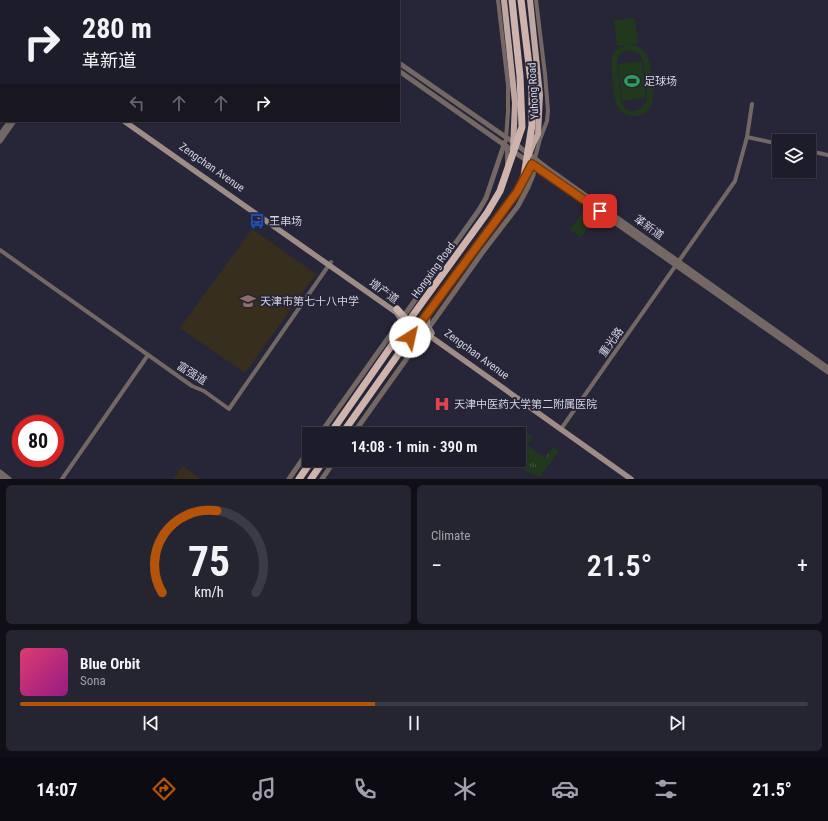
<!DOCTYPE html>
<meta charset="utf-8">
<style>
body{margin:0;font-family:"Roboto Condensed","Noto Sans SC",sans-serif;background:#252532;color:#f1f3f6;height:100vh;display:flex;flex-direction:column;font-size:15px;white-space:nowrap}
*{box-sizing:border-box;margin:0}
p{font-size:13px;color:#a0a1a8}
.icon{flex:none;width:22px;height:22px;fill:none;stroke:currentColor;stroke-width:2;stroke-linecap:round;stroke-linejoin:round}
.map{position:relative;height:479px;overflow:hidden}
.details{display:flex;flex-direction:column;gap:6px;padding:6px;background:#100f17;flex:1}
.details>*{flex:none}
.guide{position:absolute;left:0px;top:0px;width:400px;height:122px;box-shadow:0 1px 3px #0004,0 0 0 1px #3b3a47;background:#1d1c2a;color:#f1f3f6;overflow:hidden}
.tools{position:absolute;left:772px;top:134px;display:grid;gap:8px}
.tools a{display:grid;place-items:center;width:44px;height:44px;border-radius:0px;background:#1d1c2a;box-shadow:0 1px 3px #0004,0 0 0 1px #3b3a47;font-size:20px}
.speed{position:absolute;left:12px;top:415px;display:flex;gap:8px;font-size:20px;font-weight:700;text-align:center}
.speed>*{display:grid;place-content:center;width:52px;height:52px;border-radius:50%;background:#1d1c2a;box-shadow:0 1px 3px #0004,0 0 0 1px #3b3a47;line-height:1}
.speed .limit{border:6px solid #d22;background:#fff;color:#111}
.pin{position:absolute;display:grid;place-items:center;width:34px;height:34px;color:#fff;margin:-17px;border-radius:8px;box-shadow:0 2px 6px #0006}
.me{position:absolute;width:44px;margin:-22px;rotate:35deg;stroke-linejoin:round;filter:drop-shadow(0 0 3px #0008)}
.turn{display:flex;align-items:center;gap:14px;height:84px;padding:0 16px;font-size:18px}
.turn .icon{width:52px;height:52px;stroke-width:2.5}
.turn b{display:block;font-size:28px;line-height:34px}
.lanes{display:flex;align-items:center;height:38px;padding:0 16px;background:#0003;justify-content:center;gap:20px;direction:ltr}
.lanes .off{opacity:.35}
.big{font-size:30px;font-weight:600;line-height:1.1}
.details .card{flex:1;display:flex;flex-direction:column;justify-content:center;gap:6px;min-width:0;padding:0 14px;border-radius:6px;background:#252532}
.details .dial{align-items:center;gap:0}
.dial svg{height:104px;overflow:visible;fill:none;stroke:#3b3a47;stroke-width:7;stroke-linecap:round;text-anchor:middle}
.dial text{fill:#f1f3f6;stroke:none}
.song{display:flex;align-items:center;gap:12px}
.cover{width:48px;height:48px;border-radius:6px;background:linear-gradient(135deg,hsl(340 70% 55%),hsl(310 70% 35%))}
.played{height:4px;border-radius:2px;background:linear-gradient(90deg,#b45309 45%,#3b3a47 45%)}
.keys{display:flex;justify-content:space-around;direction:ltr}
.heat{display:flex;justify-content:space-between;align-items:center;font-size:22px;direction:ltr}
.details .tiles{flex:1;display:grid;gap:6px;grid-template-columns:1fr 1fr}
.card:last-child{grid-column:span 2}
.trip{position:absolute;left:302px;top:427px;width:224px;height:40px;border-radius:0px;background:#1d1c2a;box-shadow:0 1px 3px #0004,0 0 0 1px #3b3a47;font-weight:600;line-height:40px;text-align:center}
.menu{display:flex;height:64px;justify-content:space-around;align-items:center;background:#0c0b11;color:#a0a1a8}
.menu .icon{width:28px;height:28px}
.menu .current{color:#b45309}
.menu b{font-size:18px;color:#f1f3f6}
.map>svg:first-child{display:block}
</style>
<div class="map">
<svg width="828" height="479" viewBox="0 0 828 479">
<defs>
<pattern id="grass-tufts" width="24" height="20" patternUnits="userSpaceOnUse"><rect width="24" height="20" fill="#20391d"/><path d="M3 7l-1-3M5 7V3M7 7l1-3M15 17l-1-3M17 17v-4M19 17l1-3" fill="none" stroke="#40553e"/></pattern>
</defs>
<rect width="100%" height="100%" fill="#272538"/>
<path fill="#372e1e" d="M 252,229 L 316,274 L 245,373 L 180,328 Z
M 183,466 L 201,479 L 173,479 Z"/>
<path fill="url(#grass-tufts)" d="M 514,424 L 533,437 L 527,445 L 545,458 L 553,447 L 559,451 L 540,477 L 519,468 L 501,465 L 497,461 L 519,460 L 519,434 L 507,434 Z"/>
<path fill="#20391d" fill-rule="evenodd" d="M 635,18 L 638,43 L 617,46 L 614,20 Z
M 626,45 C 635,44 643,48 647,55 C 650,61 654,92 653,98 C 653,102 651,107 648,110 C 645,114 640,116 635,116 C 627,117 620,113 617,106 C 614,100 610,64 612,57 L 615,50 ZM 624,51 C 629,50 635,50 639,54 C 645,60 644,71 645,79 C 647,89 651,104 638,110 C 634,112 630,111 626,109 L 621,102 L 617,61 L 619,55 Z
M 642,61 L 646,98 L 622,101 L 618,64 Z
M 583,212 L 593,220 L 581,237 L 570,230 Z"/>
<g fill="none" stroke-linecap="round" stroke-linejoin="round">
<path stroke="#736864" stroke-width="4" d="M 498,0 L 508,85 L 508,112 L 506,139
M 747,137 L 752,104
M 507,146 L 507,165
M 809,151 L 828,155
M 527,172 L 535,158 L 540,139 L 547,121 L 548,111 L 545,74 L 536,0
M 0,250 L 192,386 L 204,391 L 229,409 L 331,262
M 561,429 L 735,181 L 747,137 L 779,144
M 62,479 L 148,355"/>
<path stroke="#736864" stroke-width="5" d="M 297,0 L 298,1
M 307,0 L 308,1
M 94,1 L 95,0
M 100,1 L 100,0
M 399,63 L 513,142 L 547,168 L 828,368
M 399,71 L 828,372
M 0,135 L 10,121
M 0,141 L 14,121
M 320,434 L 479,210 L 486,198 L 505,142
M 353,434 L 482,253 L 518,206 L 528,187 L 533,175 L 535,164
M 0,472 L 9,479
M 0,477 L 3,479
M 289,479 L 309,450
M 322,479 L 335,460"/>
<path stroke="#9e8c86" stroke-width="5.5" d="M 0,34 L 1,35
M 124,121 L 400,315
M 397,313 L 402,321 L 402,331
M 428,313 L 427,324 L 432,333
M 427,334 L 631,479"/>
<path stroke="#bfa8a1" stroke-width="6" d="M 504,0 L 515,103 L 513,150
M 529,155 L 533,144 L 538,134 L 540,95 L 530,0"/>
<path stroke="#ceb4ac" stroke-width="7" d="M 397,309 L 405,318 L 410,325
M 418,322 L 430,336
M 330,434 L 408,322 L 487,213 L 500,191 L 522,127 L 520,76 L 512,0
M 342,434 L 428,312 L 517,192 L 524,176 L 532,125 L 532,90 L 521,0
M 299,479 L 312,460
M 311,479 L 324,460"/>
</g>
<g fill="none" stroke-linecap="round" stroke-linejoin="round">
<defs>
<path id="route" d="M 410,337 L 517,192 L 532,164 L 600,211"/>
</defs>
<use href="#route" stroke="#753606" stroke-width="10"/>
<use href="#route" stroke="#b45309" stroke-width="7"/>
</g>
<defs>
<symbol id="stadium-bare" viewBox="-9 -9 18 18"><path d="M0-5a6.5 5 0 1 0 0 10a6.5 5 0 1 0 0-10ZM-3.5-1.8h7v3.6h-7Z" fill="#2e9e5b" stroke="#272538" stroke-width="2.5" paint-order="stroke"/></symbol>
<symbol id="bus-bare" viewBox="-9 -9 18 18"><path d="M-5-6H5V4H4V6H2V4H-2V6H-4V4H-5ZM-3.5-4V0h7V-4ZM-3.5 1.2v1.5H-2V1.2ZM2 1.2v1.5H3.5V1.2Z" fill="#1a4fb4" stroke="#272538" stroke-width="2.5" paint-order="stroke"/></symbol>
<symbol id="school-bare" viewBox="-9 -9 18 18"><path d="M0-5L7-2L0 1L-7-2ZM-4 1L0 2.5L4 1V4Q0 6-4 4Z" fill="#8d6e63" stroke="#272538" stroke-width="2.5" paint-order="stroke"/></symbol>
<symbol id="hospital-bare" viewBox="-9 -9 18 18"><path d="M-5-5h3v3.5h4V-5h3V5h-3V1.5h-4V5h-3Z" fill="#e0444e" stroke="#272538" stroke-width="2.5" paint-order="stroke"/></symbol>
</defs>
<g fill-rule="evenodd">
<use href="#stadium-bare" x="621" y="70" width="22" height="22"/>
<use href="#bus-bare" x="246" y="210" width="22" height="22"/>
<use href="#school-bare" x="237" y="290" width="22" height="22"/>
<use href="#hospital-bare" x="431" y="393" width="22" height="22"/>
</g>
<g text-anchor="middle" stroke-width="4" stroke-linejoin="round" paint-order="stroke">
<g font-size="11" fill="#d4d3e0" stroke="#272538" text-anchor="start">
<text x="644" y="85">足球场</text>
<text x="269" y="225">王串场</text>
<text x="260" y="305">天津市第七十八中学</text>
<text x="454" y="408">天津中医药大学第二附属医院</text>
</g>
<g font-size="11" fill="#d4d3e0" stroke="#272538">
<text transform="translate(533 91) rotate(-93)" y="4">Yuhong Road</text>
<text transform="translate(212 167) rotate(35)" y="4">Zengchan Avenue</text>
<text transform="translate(649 227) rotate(35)" y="4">革新道</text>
<text transform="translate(433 270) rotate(-54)" y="4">Hongxing Road</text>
<text transform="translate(384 291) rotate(35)" y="4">增产道</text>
<text transform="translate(611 342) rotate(-55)" y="4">重光路</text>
<text transform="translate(477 354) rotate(36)" y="4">Zengchan Avenue</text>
<text transform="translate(192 373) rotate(32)" y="4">富强道</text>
</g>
</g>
</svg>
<div class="tools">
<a><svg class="icon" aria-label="layers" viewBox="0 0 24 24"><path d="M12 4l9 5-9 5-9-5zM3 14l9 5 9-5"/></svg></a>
</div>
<div class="speed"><div class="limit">80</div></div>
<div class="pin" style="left:600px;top:211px;background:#d93025"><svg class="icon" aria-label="arrive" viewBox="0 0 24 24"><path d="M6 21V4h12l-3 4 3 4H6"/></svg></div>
<svg class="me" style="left:410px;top:337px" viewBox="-20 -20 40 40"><circle r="19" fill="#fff"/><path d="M0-13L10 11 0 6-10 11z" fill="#b45309"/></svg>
<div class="trip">14:08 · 1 min · 390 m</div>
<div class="guide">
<div class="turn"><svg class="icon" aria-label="right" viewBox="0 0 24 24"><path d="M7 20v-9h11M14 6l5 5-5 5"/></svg><div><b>280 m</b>革新道</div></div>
<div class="lanes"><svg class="icon off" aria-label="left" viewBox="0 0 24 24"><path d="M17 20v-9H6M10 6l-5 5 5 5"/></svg><svg class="icon off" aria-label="ahead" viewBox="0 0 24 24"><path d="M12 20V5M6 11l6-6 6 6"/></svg><svg class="icon off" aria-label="ahead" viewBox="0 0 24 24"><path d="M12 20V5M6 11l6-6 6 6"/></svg><svg class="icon" aria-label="right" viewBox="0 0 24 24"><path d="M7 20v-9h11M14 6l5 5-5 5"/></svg></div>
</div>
</div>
<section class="details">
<div class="tiles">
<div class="card dial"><svg viewBox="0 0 100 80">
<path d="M14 69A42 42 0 1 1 86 69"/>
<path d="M14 69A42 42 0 0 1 56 6" stroke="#b45309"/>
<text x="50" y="56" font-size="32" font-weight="700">75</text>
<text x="50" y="72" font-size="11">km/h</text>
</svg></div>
<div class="card"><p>Climate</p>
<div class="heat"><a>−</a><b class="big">21.5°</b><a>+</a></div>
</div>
<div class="card">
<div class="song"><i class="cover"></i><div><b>Blue Orbit</b><p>Sona</p></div></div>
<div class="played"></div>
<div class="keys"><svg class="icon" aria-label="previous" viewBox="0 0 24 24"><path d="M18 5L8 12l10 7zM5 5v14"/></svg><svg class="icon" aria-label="pause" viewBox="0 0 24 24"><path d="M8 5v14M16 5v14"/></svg><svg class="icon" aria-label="next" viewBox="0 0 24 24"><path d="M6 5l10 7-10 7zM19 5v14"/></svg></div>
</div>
</div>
</section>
<nav class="menu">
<b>14:07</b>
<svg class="icon current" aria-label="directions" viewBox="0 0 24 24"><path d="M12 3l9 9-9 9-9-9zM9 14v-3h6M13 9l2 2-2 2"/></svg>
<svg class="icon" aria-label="music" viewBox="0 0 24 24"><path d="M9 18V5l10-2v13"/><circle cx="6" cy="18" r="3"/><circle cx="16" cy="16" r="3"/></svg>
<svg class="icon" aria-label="phone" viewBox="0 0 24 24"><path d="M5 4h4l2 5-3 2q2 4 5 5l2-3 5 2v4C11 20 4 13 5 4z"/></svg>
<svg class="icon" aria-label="climate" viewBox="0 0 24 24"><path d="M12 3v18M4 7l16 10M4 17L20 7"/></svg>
<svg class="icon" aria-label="car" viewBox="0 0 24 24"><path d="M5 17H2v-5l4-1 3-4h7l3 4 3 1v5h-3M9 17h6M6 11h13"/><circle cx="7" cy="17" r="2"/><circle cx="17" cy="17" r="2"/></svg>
<svg class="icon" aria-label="filters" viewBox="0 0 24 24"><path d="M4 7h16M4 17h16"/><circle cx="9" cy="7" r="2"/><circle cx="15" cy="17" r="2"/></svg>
<b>21.5°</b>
</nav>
